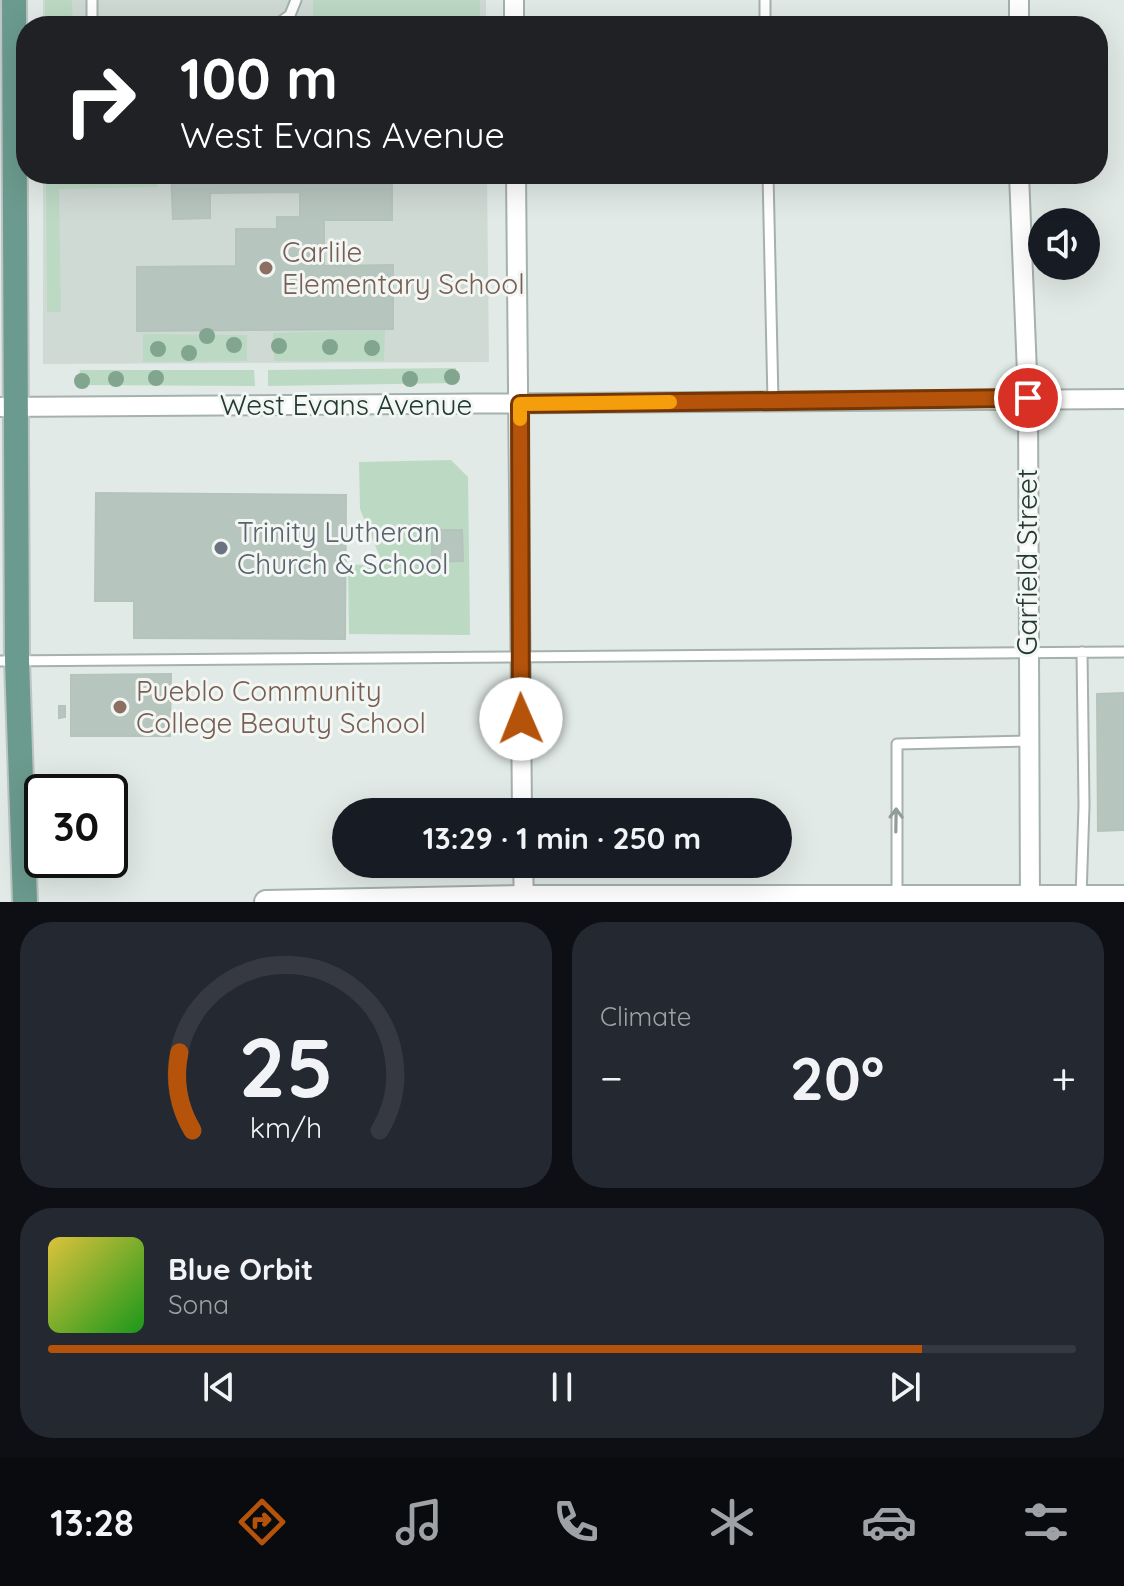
<!DOCTYPE html>
<meta charset="utf-8">
<style>
body{margin:0;font-family:Quicksand,sans-serif;background:#242831;color:#f1f3f6;height:100vh;display:flex;flex-direction:column;font-size:30px;white-space:nowrap}
*{box-sizing:border-box;margin:0}
p{font-size:26px;color:#9ea1a6}
.icon{flex:none;width:44px;height:44px;fill:none;stroke:currentColor;stroke-width:2;stroke-linecap:round;stroke-linejoin:round}
.map{position:relative;height:902px;overflow:hidden}
.details{display:flex;flex-direction:column;gap:20px;padding:20px;background:#0d0f14;flex:1}
.details>*{flex:none}
.guide{position:absolute;left:16px;top:16px;width:1092px;height:168px;border-radius:32px;box-shadow:0 8px 32px #0002;background:#202124;color:#fff;overflow:hidden}
.buttons{position:absolute;left:1028px;top:208px;display:grid;gap:16px}
.buttons a{display:grid;place-items:center;width:72px;height:72px;border-radius:50%;background:#171b24;box-shadow:0 8px 32px #0002;font-size:40px}
.speed{position:absolute;left:24px;top:774px;display:flex;gap:16px;font-size:40px;font-weight:700;text-align:center}
.speed>*{display:grid;place-content:center;width:104px;height:104px;border-radius:50%;background:#171b24;box-shadow:0 8px 32px #0002;line-height:1}
.speed .limit{border:4px solid #111;border-radius:12px;background:#fff;color:#111}
.pin{position:absolute;display:grid;place-items:center;width:68px;height:68px;color:#fff;margin:-34px;border:4px solid #fff;border-radius:50%;box-shadow:0 2px 8px #0007}
.me{position:absolute;width:88px;margin:-44px;rotate:359deg;stroke-linejoin:round;filter:drop-shadow(0 0 6px #0008)}
.turn{display:flex;align-items:center;gap:28px;height:168px;padding:0 32px;font-size:36px}
.turn .icon{width:104px;height:104px;stroke-width:2.5}
.turn b{display:block;font-size:56px;line-height:68px}
.big{font-size:60px;font-weight:800;line-height:1.1}
.details .card{flex:1;display:flex;flex-direction:column;justify-content:center;gap:12px;min-width:0;padding:0 28px;border-radius:32px;background:#242831}
.details .dial{align-items:center;gap:0}
.dial svg{height:208px;overflow:visible;fill:none;stroke:#363941;stroke-width:7;stroke-linecap:round;text-anchor:middle}
.dial text{fill:#f1f3f6;stroke:none}
.song{display:flex;align-items:center;gap:24px}
.cover{width:96px;height:96px;border-radius:12px;background:linear-gradient(135deg,hsl(50 70% 55%),hsl(120 70% 35%))}
.played{height:8px;border-radius:4px;background:linear-gradient(90deg,#b45309 85%,#363941 85%)}
.keys{display:flex;justify-content:space-around;direction:ltr}
.heat{display:flex;justify-content:space-between;align-items:center;font-size:44px;direction:ltr}
.details .tiles{flex:1;display:grid;gap:20px;grid-template-columns:1fr 1fr}
.card:last-child{grid-column:span 2}
.trip{position:absolute;left:332px;top:798px;width:460px;height:80px;border-radius:40px;background:#171b24;box-shadow:0 8px 32px #0002;font-weight:800;line-height:80px;text-align:center}
.menu{display:flex;height:128px;justify-content:space-around;align-items:center;background:#090b0e;color:#9ea1a6}
.menu .icon{width:56px;height:56px}
.menu .on{color:#b45309}
.menu b{font-size:36px;color:#f1f3f6}
.map>svg:first-child{display:block}
</style>
<div class="map">
<svg width="1124" height="902" viewBox="0 0 1124 902">
<rect width="100%" height="100%" fill="#e1eae6"/>
<path fill="#d0dad5" d="M 43,0 L 486,0 L 486,26 L 43,26 Z
M 43,174 L 487,174 L 489,362 L 43,364 Z"/>
<path fill="#bcd9c4" fill-rule="evenodd" d="M 45,0 L 72,0 L 73,26 L 45,26 Z
M 313,0 L 480,0 L 480,26 L 313,26 Z
M 46,174 L 157,174 L 157,187 L 59,189 L 61,312 L 47,312 Z
M 385,330 L 384,361 L 274,361 L 273,333 Z
M 143,334 L 247,335 L 247,361 L 143,362 Z
M 456,368 L 456,383 L 268,386 L 268,370 Z
M 80,370 L 254,370 L 255,386 L 78,385 Z
M 451,460 L 468,477 L 470,635 L 349,634 L 348,565 L 383,564 L 360,509 L 359,462 ZM 433,530 L 462,530 L 462,561 L 432,561 Z"/>
<path fill="#b7c5bf" stroke="#b5c3bd" stroke-width="2" d="M 171,174 L 392,175 L 392,220 L 324,220 L 324,266 L 393,265 L 393,329 L 137,331 L 137,267 L 236,266 L 236,229 L 277,229 L 277,217 L 300,217 L 300,192 L 210,193 L 210,218 L 173,219 Z
M 96,493 L 346,495 L 345,639 L 134,638 L 134,601 L 95,601 Z
M 432,530 L 462,530 L 463,561 L 432,562 Z
M 171,674 L 170,736 L 71,736 L 71,675 Z
M 1124,693 L 1124,830 L 1098,831 L 1097,694 Z
M 59,706 L 65,706 L 65,717 L 59,718 Z"/>
<g fill="none" stroke-linecap="round" stroke-linejoin="round">
<defs>
<path id="service" d="M 92,0 L 92,26
M 765,0 L 765,26
M 275,26 L 290,15 L 296,0
M 768,174 L 773,401
M 0,661 L 1124,652
M 897,897 L 897,744 L 1028,741
M 1081,897 L 1084,806 L 1082,652"/>
<path id="minor" d="M 514,0 L 514,26
M 1019,26 L 1019,0
M 516,174 L 522,812
M 1019,174 L 1028,398 L 1030,902
M 0,407 L 1124,399
M 523,864 L 524,902"/>
<path id="tertiary" d="M 266,902 L 524,897 L 1124,897"/>
<path id="primary" d="M 14,0 L 17,660 L 25,902"/>
</defs>
<use href="#service" stroke="#a5b1ad" stroke-width="13"/>
<use href="#minor" stroke="#a5b1ad" stroke-width="22"/>
<use href="#tertiary" stroke="#a5b1ad" stroke-width="26"/>
<use href="#primary" stroke="#bdc4c2" stroke-width="28"/>
<use href="#service" stroke="#fff" stroke-width="9"/>
<use href="#minor" stroke="#fff" stroke-width="18"/>
<use href="#tertiary" stroke="#fff" stroke-width="22"/>
<use href="#primary" stroke="#6b9b8e" stroke-width="24"/>
</g>
<g fill="#81a58f">
<circle cx="207" cy="336" r="8"/>
<circle cx="234" cy="345" r="8"/>
<circle cx="279" cy="346" r="8"/>
<circle cx="330" cy="347" r="8"/>
<circle cx="372" cy="348" r="8"/>
<circle cx="158" cy="349" r="8"/>
<circle cx="189" cy="353" r="8"/>
<circle cx="452" cy="377" r="8"/>
<circle cx="156" cy="378" r="8"/>
<circle cx="116" cy="379" r="8"/>
<circle cx="410" cy="379" r="8"/>
<circle cx="82" cy="381" r="8"/>
</g>
<defs><path id="oneway-shaft" d="M-6 0H5M1.5-3L5.5 0L1.5 3" fill="none" stroke-width="1.6" stroke-linecap="round" stroke-linejoin="round" transform="scale(2)"/></defs>
<use stroke="#929c99" href="#oneway-shaft" transform="translate(896 820) rotate(-89)"/>
<g fill="none" stroke-linecap="round" stroke-linejoin="round">
<defs>
<path id="route" d="M 521,719 L 520,404 L 1028,398"/>
</defs>
<use href="#route" stroke="#753606" stroke-width="20"/>
<use href="#route" stroke="#b45309" stroke-width="14"/>
<path stroke="#f59e0b" stroke-width="14" d="M 520,419 L 520,404 L 670,402"/>
</g>
<g fill="#8d6e63" stroke="#f2f7f4" stroke-width="3">
<circle cx="266" cy="268" r="8"/>
<circle cx="120" cy="707" r="8"/>
</g>
<circle fill="#6b7280" stroke="#f2f7f4" stroke-width="3" cx="221" cy="548" r="8"/>
<g text-anchor="middle" stroke-width="6" stroke-linejoin="round" paint-order="stroke">
<g font-size="28" fill="#785e54" stroke="#f2f7f4" text-anchor="start">
<text x="282" y="262">Carlile<tspan x="282" dy="32">Elementary School</tspan></text>
<text x="136" y="701">Pueblo Community<tspan x="136" dy="32">College Beauty School</tspan></text>
</g>
<g font-size="28" fill="#243933" stroke="#f2f7f4">
<text x="346" y="415">West Evans Avenue</text>
<text transform="translate(1027 562) rotate(-90)" y="10">Garfield Street</text>
</g>
<g font-size="28" fill="#5b616d" stroke="#f2f7f4" text-anchor="start">
<text x="237" y="542">Trinity Lutheran<tspan x="237" dy="32">Church &amp; School</tspan></text>
</g>
</g>
</svg>
<div class="buttons">
<a><svg class="icon" aria-label="sound" viewBox="0 0 24 24"><path d="M4 9h4l5-4v14l-5-4H4zM17 9q2 3 0 6"/></svg></a>
</div>
<div class="speed"><div class="limit">30</div></div>
<div class="pin" style="left:1028px;top:398px;background:#d93025"><svg class="icon" aria-label="arrive" viewBox="0 0 24 24"><path d="M6 21V4h12l-3 4 3 4H6"/></svg></div>
<svg class="me" style="left:521px;top:719px" viewBox="-20 -20 40 40"><circle r="19" fill="#fff"/><path d="M0-13L10 11 0 6-10 11z" fill="#b45309"/></svg>
<div class="trip">13:29 · 1 min · 250 m</div>
<div class="guide">
<div class="turn"><svg class="icon" aria-label="right" viewBox="0 0 24 24"><path d="M7 20v-9h11M14 6l5 5-5 5"/></svg><div><b>100 m</b>West Evans Avenue</div></div>
</div>
</div>
<section class="details">
<div class="tiles">
<div class="card dial"><svg viewBox="0 0 100 80">
<path d="M14 69A42 42 0 1 1 86 69"/>
<path d="M14 69A42 42 0 0 1 9 39" stroke="#b45309"/>
<text x="50" y="56" font-size="32" font-weight="700">25</text>
<text x="50" y="72" font-size="11">km/h</text>
</svg></div>
<div class="card"><p>Climate</p>
<div class="heat"><a>−</a><b class="big">20°</b><a>+</a></div>
</div>
<div class="card">
<div class="song"><i class="cover"></i><div><b>Blue Orbit</b><p>Sona</p></div></div>
<div class="played"></div>
<div class="keys"><svg class="icon" aria-label="previous" viewBox="0 0 24 24"><path d="M18 5L8 12l10 7zM5 5v14"/></svg><svg class="icon" aria-label="pause" viewBox="0 0 24 24"><path d="M8 5v14M16 5v14"/></svg><svg class="icon" aria-label="next" viewBox="0 0 24 24"><path d="M6 5l10 7-10 7zM19 5v14"/></svg></div>
</div>
</div>
</section>
<nav class="menu">
<b>13:28</b>
<svg class="icon on" aria-label="directions" viewBox="0 0 24 24"><path d="M12 3l9 9-9 9-9-9zM9 14v-3h6M13 9l2 2-2 2"/></svg>
<svg class="icon" aria-label="music" viewBox="0 0 24 24"><path d="M9 18V5l10-2v13"/><circle cx="6" cy="18" r="3"/><circle cx="16" cy="16" r="3"/></svg>
<svg class="icon" aria-label="phone" viewBox="0 0 24 24"><path d="M5 4h4l2 5-3 2q2 4 5 5l2-3 5 2v4C11 20 4 13 5 4z"/></svg>
<svg class="icon" aria-label="climate" viewBox="0 0 24 24"><path d="M12 3v18M4 7l16 10M4 17L20 7"/></svg>
<svg class="icon" aria-label="car" viewBox="0 0 24 24"><path d="M5 17H2v-5l4-1 3-4h7l3 4 3 1v5h-3M9 17h6M6 11h13"/><circle cx="7" cy="17" r="2"/><circle cx="17" cy="17" r="2"/></svg>
<svg class="icon" aria-label="filters" viewBox="0 0 24 24"><path d="M4 7h16M4 17h16"/><circle cx="9" cy="7" r="2"/><circle cx="15" cy="17" r="2"/></svg>
</nav>
